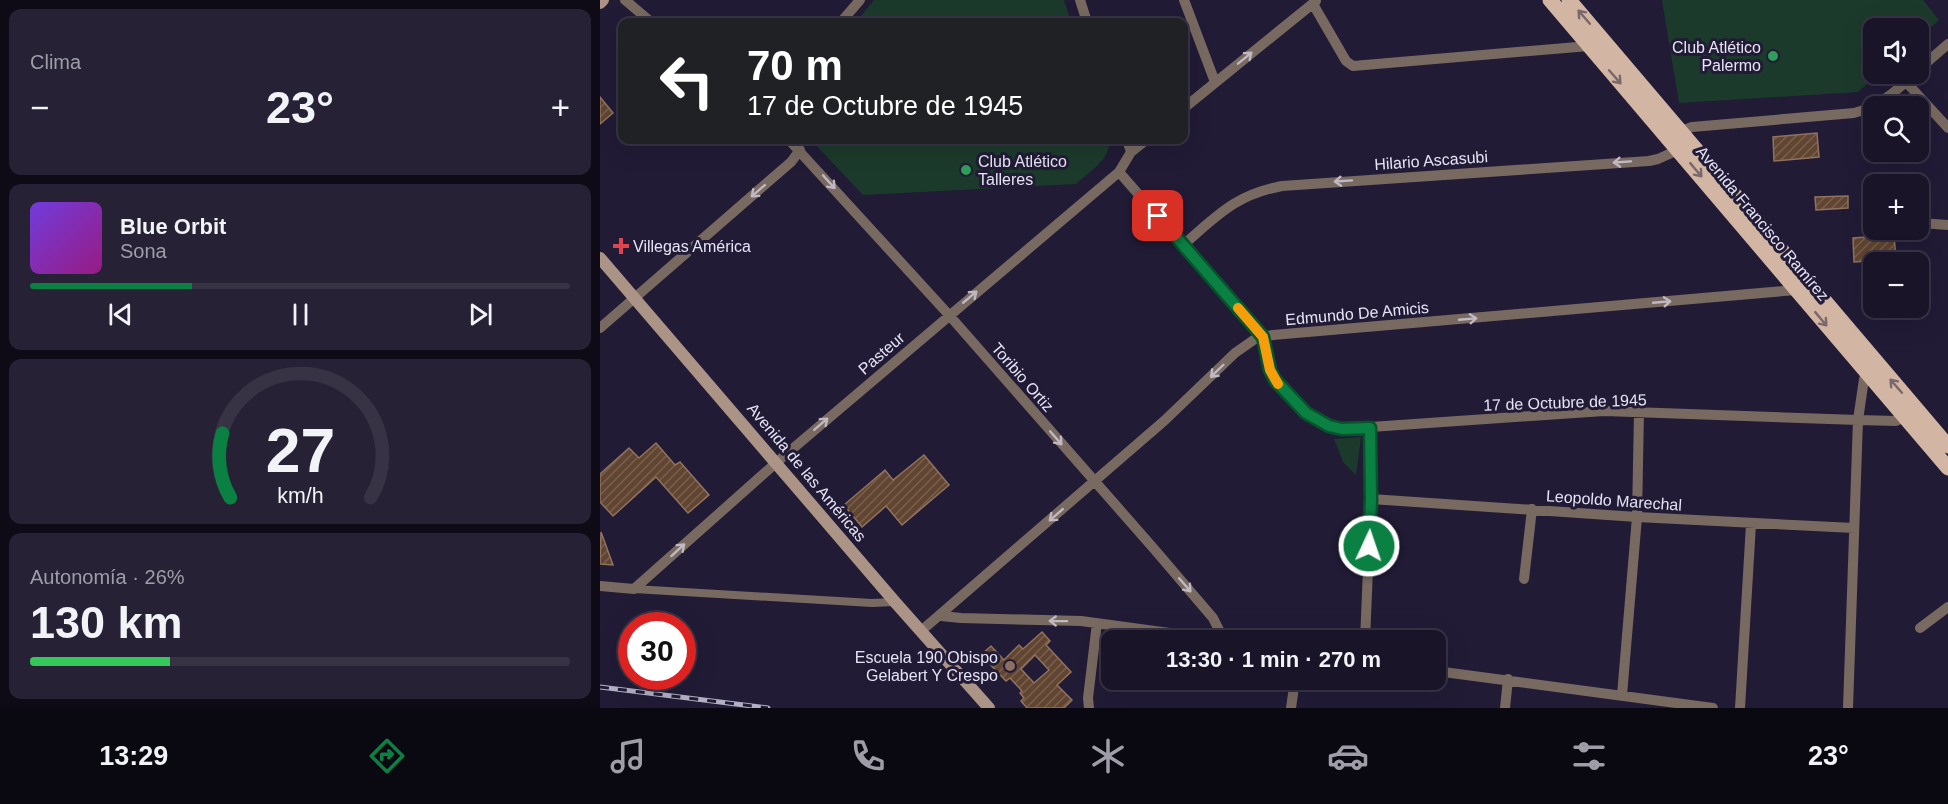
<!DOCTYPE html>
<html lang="es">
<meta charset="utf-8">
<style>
body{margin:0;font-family:Arial,sans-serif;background:#262134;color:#f1f3f6;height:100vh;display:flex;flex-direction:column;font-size:22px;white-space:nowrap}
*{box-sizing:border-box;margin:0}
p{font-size:20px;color:#9f9ea8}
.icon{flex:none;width:33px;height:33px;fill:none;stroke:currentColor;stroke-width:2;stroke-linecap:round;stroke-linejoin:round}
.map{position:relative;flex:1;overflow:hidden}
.drawer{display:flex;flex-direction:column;gap:9px;padding:9px;background:#0e0b16;width:600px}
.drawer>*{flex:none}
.guide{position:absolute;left:18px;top:18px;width:570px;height:126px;border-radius:12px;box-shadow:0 6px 24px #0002,0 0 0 2px #373345;background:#202124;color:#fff;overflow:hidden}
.buttons{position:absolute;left:1263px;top:18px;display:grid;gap:12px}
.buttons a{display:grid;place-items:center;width:66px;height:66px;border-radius:12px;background:#191428;box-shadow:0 6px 24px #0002,0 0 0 2px #373345;font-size:30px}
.speed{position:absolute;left:18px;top:612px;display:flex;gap:12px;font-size:30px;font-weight:700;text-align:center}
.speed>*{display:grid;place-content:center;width:78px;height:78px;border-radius:50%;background:#191428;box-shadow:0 6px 24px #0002,0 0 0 2px #373345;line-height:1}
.speed .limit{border:9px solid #d22;background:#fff;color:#111}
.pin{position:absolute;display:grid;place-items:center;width:51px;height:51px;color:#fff;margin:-26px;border-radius:12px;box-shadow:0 3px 9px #0006}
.me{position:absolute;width:66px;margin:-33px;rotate:3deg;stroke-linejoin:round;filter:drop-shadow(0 0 4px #0008)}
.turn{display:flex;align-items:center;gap:21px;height:126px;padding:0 30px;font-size:27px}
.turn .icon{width:78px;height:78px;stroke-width:2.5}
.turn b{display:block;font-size:42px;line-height:51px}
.big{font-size:45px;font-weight:700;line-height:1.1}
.drawer .tile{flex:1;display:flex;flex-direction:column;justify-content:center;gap:9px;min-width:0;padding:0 21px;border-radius:12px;background:#262134}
.drawer .dial{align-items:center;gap:0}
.dial svg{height:156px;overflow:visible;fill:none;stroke:#373345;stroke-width:7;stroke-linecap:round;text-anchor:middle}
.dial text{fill:#f1f3f6;stroke:none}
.song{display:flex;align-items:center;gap:18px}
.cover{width:72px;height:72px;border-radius:9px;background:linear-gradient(135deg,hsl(260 70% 55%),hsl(310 70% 35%))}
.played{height:6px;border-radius:3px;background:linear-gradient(90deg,#0b8043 30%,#373345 30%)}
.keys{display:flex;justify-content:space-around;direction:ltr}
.heat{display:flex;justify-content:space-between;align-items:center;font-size:33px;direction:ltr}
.charge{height:9px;border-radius:4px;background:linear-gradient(90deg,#34c759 26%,#373345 0)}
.trip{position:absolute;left:501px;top:630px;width:345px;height:60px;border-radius:12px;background:#191428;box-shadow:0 6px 24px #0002,0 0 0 2px #373345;font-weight:700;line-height:60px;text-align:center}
.menu{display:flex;height:96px;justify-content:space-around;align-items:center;background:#0a0810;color:#9f9ea8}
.menu .icon{width:42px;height:42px}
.menu .current{color:#0b8043}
.menu b{font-size:27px;color:#f1f3f6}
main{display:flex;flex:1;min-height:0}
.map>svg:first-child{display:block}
</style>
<main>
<section class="drawer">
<div class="tile"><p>Clima</p>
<div class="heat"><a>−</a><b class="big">23°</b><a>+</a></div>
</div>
<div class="tile">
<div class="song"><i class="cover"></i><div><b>Blue Orbit</b><p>Sona</p></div></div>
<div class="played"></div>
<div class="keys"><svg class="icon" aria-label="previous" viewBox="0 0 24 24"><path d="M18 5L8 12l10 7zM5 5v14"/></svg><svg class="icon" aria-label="pause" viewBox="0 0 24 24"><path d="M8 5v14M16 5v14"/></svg><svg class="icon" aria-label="next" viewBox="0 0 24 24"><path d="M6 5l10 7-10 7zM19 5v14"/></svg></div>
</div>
<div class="tile dial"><svg viewBox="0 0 100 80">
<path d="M14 69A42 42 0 1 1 86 69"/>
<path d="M14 69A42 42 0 0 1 10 36" stroke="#0b8043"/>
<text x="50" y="56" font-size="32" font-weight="700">27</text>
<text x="50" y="72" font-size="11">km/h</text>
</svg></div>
<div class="tile"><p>Autonomía · 26%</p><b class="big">130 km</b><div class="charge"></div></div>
</section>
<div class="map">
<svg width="1348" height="708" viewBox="0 0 1348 708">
<defs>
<pattern id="building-hatch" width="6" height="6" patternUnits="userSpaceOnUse" patternTransform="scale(1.5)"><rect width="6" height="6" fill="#614531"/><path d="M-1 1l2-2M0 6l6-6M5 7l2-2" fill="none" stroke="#78604f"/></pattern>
</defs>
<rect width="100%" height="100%" fill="#211b36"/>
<path fill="#1c3a2c" d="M 274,0 L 464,0 L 471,22 L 256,22 Z
M 1062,0 L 1323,0 L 1339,20 L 1319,38 L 1318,28 L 1274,28 L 1274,74 L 1279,74 L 1258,92 L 1079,103 Z
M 211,140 L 508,140 C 514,157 488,173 476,184 L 263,195 Z
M 761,437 L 756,475 L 743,462 L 734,439 Z"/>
<path fill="url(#building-hatch)" stroke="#91725d" stroke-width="1.5" fill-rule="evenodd" d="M 0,97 L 13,113 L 0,124 Z
M 1217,133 L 1219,157 L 1174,161 L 1173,137 Z
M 1248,196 L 1248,208 L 1216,210 L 1215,197 Z
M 1294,235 L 1296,259 L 1254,262 L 1253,238 Z
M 56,443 L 75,465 L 80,462 L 109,495 L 88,513 L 56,477 L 13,516 L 0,502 L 0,474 L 29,448 L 39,458 Z
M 324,455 L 349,485 L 302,525 L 286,506 L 262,527 L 244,505 L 285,470 L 293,480 Z
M 1,532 L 13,565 L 0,564 Z
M 442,632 L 450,641 L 446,645 L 471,672 L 457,685 L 472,700 L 464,708 L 427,708 L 421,701 L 424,698 L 420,693 L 422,691 L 410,678 L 406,681 L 381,655 L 391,646 L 404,660 L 419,645 L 423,649 ZM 435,655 L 449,670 L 434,683 L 421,669 Z"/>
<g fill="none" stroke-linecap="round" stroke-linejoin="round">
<path stroke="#786a61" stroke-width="8" d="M 34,589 L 272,603 L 295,602"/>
<path stroke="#786a61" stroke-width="10" d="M 25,0 L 51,22
M 480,0 L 487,22
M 584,0 L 615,82
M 713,4 L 746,61 L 753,66 L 989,46
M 241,22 L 260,0
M 1318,70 L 1348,44
M 1306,82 L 1348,128
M 584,108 L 716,1
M 1076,130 L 1081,131 L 1092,127 L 1254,113 C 1279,107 1297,90 1315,74
M 189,140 L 349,315 L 555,550 L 613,618 L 624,640
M 527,140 L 531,152
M 519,172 L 663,337
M 1320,223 L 1348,225
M 583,245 C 618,215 635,195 682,186 L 1049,161 L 1058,159 L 1078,150 L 1079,145
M 0,328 L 191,162 L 200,150
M 663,337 C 665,348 666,359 670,370 C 679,396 716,423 742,429 L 1004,411 L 1258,420 L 1296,421 L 1309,415
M 771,499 L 1037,517 L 1254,528
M 924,579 L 932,509
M 0,586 L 34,589 L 177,462 L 519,172 L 531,152 L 546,140
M 341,616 L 361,618 L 481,621 L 621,640
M 1320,628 L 1348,607
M 321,631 L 564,421 L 635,353 L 655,339 L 673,335 L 1196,290
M 765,640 L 771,499 L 770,428
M 836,671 L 1113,708
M 1022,695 L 1037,517 L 1039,412
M 489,708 L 488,698 L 497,623
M 691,708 L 695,680
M 905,708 L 908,679
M 1140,708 L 1151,524
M 1248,708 L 1258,420 L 1264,379 L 1270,369"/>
<path stroke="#ab9486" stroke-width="12" d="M 0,3 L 3,0
M 0,258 L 295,602 L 389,708"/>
<path stroke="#d2b5a2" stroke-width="15" d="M 950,0 L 1348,468
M 969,0 L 1348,446"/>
<defs>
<path id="rail" d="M 0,687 L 168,708"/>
</defs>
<use href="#rail" stroke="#b4b0c4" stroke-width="5"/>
<use href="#rail" stroke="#211b36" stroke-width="3" stroke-dasharray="9" stroke-linecap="butt"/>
</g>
<defs><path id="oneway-shaft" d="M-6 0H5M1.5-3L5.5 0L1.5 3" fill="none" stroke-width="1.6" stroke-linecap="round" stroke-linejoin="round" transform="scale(1.5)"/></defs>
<g stroke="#7a686c">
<use href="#oneway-shaft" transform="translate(984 17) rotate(-131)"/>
<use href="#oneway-shaft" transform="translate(1015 77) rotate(49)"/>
<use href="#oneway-shaft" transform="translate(1096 170) rotate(50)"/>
<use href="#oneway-shaft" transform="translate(1221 319) rotate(50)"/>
<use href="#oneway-shaft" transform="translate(1296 386) rotate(-131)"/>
</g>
<g stroke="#c0b9c1">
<use href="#oneway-shaft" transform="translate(645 58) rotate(-39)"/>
<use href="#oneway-shaft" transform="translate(1022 162) rotate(176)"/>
<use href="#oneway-shaft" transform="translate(743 181) rotate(176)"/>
<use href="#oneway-shaft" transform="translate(229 182) rotate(48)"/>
<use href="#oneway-shaft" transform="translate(158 191) rotate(139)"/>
<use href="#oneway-shaft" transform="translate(370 297) rotate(-40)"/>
<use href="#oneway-shaft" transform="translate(1062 302) rotate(-5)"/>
<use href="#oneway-shaft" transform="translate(868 319) rotate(-5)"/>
<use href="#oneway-shaft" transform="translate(617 371) rotate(136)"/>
<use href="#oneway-shaft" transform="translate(221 424) rotate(-41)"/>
<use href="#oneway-shaft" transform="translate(456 438) rotate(49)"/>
<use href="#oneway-shaft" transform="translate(456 515) rotate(139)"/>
<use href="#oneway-shaft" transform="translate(78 550) rotate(-42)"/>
<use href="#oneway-shaft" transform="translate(585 585) rotate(49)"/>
<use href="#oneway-shaft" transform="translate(458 621) rotate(-179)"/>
</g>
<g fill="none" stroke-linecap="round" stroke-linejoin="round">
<defs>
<path id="route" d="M 558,216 L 663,337 L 670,370 L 675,380 L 706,413 L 729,426 L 742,429 L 770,428 L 771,499 L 769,546"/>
</defs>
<use href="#route" stroke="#07532c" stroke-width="15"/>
<use href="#route" stroke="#0b8043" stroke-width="10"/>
<path stroke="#f59e0b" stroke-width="10" d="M 638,308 L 663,337 L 670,370 L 678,384"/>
</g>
<g fill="#2e9e5b" stroke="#211b36" stroke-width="2">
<circle cx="1173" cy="56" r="6"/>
<circle cx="366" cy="170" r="6"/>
</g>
<path fill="#e0444e" stroke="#211b36" stroke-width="2" d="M18 237h6v6h6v6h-6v6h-6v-6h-6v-6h6z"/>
<circle fill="#8d6e63" stroke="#211b36" stroke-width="2" cx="410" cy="666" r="6"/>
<g text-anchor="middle" stroke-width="6" stroke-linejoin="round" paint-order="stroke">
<g font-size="16" fill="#e6e3f5" stroke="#211b36" text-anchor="end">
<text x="1161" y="53">Club Atlético<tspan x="1161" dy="18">Palermo</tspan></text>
<text x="378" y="167" text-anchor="start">Club Atlético<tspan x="378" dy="18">Talleres</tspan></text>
<text x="33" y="252" text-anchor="start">Villegas América</text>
<text x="398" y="663">Escuela 190 Obispo<tspan x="398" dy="18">Gelabert Y Crespo</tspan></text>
</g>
<g font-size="16" fill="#e6e3f5" stroke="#211b36">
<text transform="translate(831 160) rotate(-4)" y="6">Hilario Ascasubi</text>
<text transform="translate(1163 223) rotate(50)" y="6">Avenida Francisco Ramírez</text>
<text transform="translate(757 313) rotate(-5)" y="6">Edmundo De Amicis</text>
<text transform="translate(281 353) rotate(-41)" y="6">Pasteur</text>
<text transform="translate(423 377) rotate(49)" y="6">Toribio Ortiz</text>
<text transform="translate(965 402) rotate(-2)" y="6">17 de Octubre de 1945</text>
<text transform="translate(207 472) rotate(50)" y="6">Avenida de las Américas</text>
<text transform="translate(1014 500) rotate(4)" y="6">Leopoldo Marechal</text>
</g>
</g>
</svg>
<div class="buttons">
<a><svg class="icon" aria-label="sound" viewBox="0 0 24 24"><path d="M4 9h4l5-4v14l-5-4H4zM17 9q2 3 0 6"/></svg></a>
<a><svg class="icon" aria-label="search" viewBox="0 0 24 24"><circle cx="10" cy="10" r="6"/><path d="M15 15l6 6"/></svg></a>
<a>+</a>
<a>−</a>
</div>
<div class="speed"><div class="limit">30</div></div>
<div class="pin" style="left:558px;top:216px;background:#d93025"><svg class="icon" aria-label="arrive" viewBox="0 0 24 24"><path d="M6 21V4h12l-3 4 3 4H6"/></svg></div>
<svg class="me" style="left:769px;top:546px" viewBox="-20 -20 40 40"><circle r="17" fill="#0b8043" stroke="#fff" stroke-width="3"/><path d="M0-11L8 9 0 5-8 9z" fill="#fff"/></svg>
<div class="trip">13:30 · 1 min · 270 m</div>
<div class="guide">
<div class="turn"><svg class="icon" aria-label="left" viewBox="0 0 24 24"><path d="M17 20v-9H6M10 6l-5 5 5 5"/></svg><div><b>70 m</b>17 de Octubre de 1945</div></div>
</div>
</div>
</main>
<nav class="menu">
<b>13:29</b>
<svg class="icon current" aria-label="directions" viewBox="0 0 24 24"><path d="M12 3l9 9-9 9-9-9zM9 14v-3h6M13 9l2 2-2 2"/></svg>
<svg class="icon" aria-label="music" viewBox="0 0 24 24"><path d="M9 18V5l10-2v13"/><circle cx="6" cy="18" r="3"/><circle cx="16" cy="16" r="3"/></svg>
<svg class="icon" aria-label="phone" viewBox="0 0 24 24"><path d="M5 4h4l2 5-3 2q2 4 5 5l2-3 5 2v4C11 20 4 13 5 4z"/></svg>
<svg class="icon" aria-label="climate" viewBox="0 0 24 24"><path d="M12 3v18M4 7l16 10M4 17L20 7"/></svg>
<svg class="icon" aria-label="car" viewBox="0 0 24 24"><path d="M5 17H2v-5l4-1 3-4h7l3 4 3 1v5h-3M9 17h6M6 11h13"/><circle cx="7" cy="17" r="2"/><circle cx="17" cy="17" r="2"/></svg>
<svg class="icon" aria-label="filters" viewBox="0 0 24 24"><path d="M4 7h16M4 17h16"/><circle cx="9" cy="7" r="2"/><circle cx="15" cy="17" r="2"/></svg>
<b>23°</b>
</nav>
